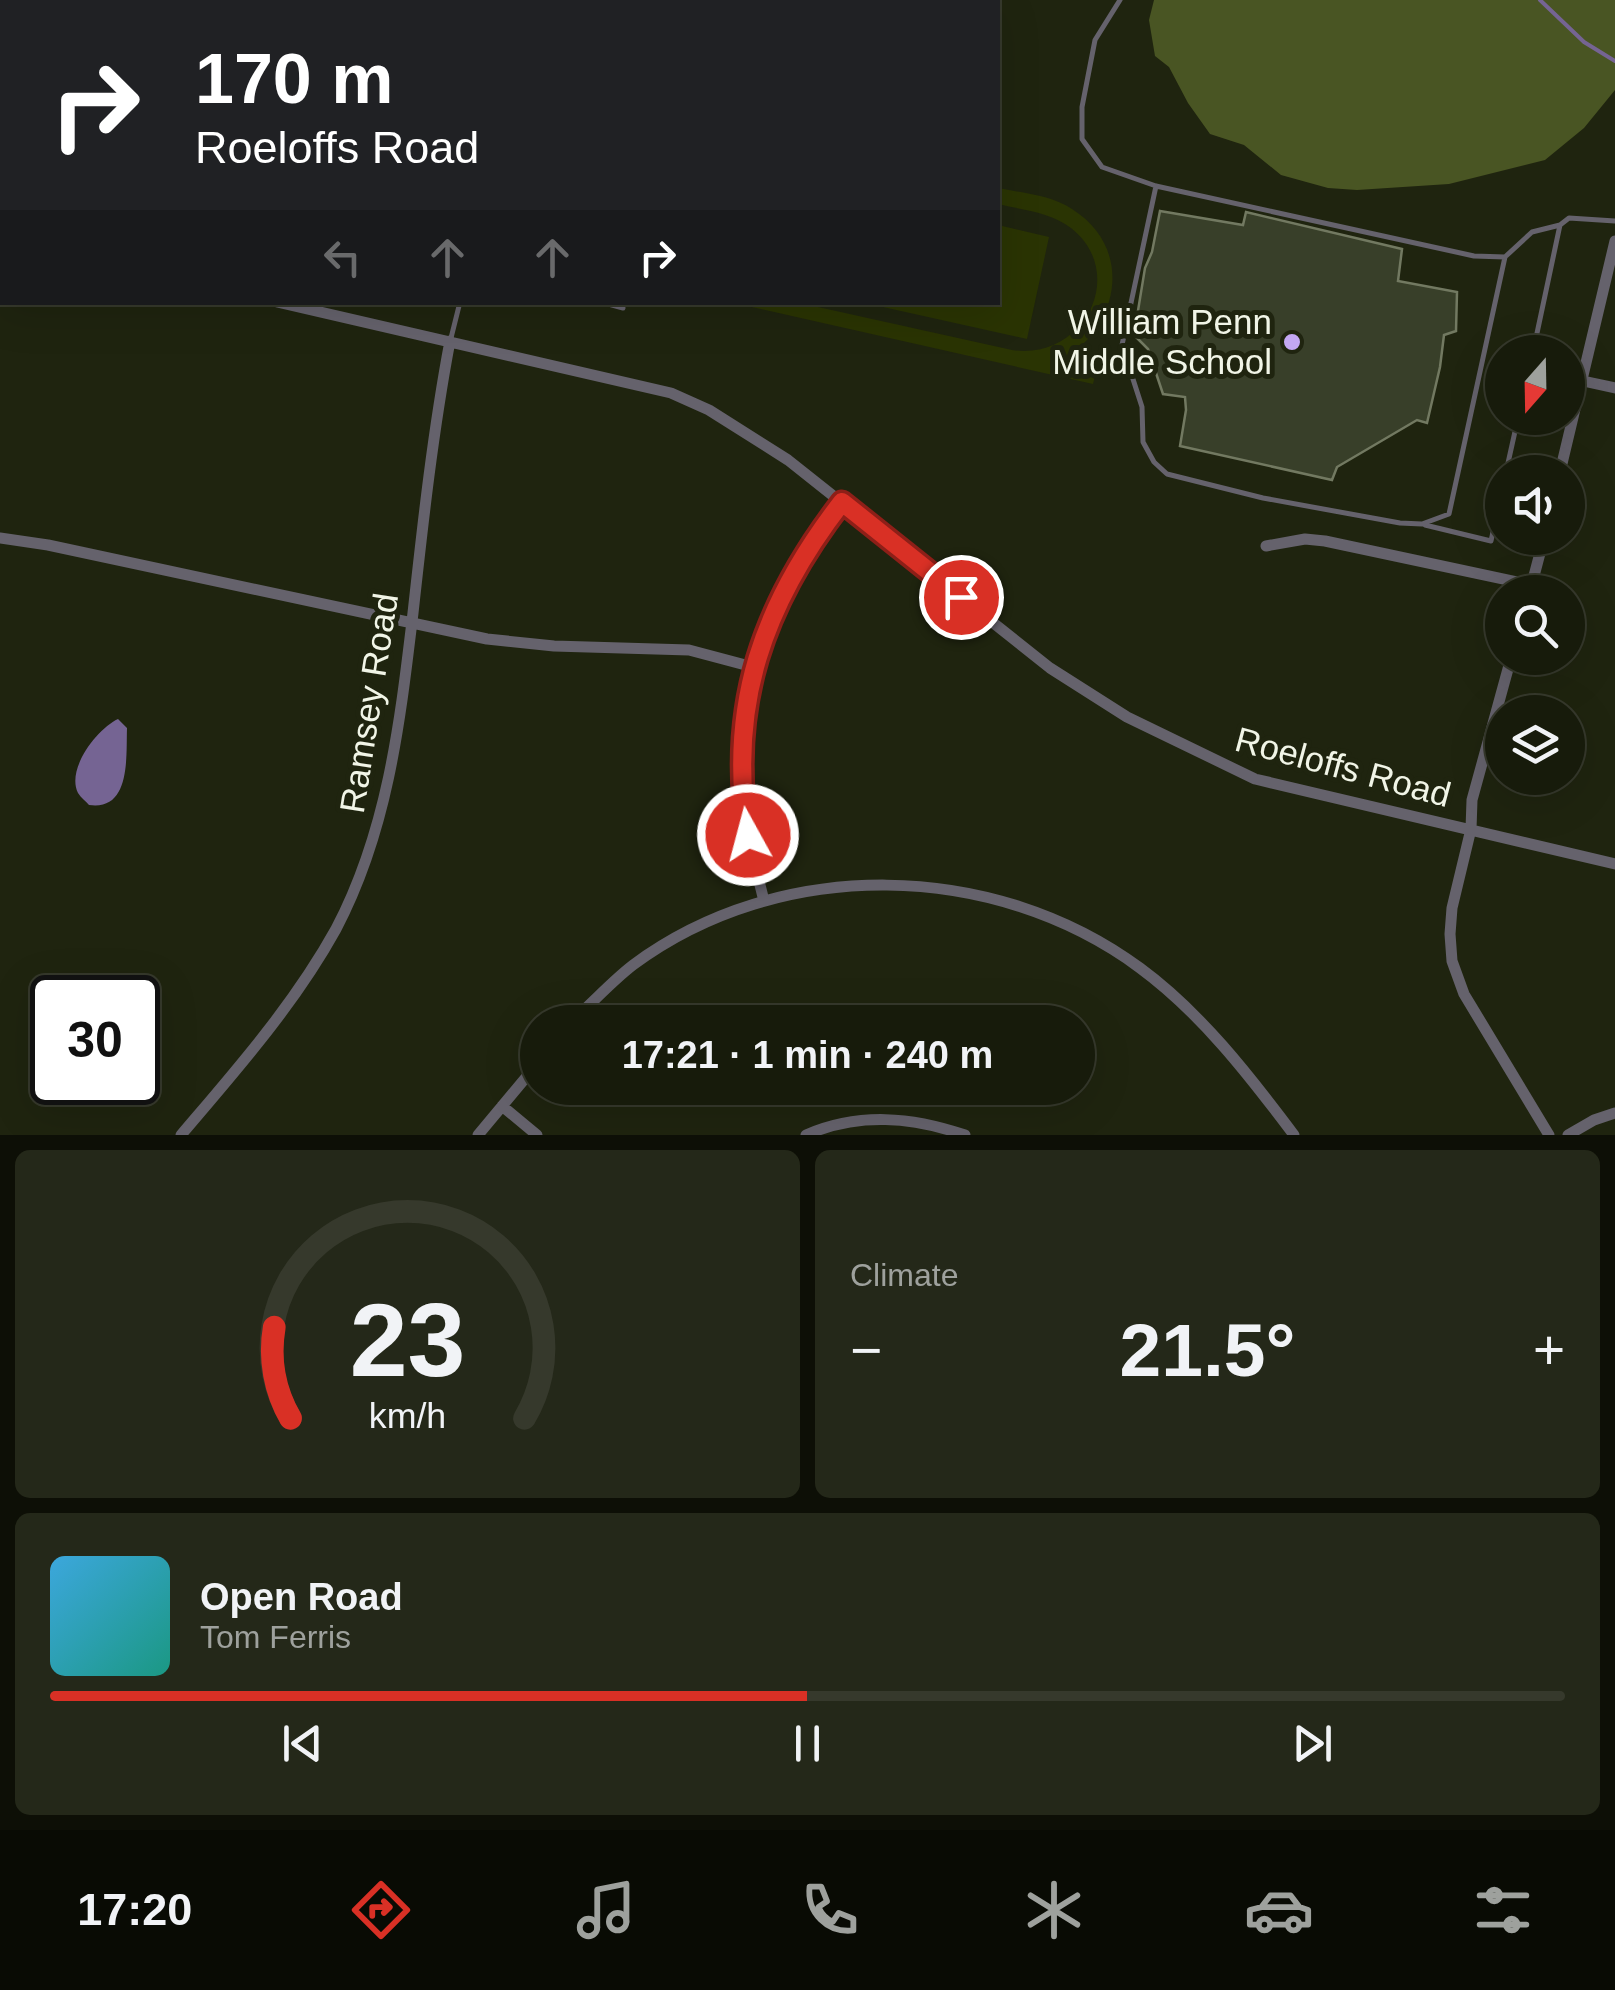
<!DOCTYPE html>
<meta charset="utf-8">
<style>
body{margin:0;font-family:Helvetica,sans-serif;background:#242819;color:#f1f3f6;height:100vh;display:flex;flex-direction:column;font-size:38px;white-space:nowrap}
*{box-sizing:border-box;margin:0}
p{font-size:32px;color:#9ea19d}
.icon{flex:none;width:55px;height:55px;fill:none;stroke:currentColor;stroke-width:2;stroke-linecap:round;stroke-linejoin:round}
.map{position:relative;height:1135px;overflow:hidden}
.panel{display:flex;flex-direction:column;gap:15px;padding:15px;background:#0d0f06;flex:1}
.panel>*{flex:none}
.guide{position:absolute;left:0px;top:0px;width:1000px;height:305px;box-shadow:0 10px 40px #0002,0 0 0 2px #36392c;background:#202124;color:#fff;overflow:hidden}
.needle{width:65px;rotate:200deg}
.fabs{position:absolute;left:1485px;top:335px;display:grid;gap:20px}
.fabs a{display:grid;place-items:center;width:100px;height:100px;border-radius:50%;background:#171b0b;box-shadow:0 10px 40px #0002,0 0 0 2px #36392c;font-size:50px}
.speed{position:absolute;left:30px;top:975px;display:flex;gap:20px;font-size:50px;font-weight:700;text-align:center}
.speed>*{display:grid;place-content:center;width:130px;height:130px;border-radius:50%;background:#171b0b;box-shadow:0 10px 40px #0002,0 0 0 2px #36392c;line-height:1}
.speed .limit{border:5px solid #111;border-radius:15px;background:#fff;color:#111}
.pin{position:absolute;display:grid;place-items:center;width:85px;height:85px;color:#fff;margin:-42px;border:5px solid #fff;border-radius:50%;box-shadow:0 2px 10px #0007}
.me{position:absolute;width:110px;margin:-55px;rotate:353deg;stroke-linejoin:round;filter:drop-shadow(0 0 8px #0008)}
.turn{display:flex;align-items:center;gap:35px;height:210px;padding:0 30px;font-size:45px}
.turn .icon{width:130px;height:130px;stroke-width:2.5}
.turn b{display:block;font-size:70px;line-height:85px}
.lanes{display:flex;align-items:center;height:95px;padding:0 30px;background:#0003;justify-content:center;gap:50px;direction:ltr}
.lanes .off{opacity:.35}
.big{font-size:75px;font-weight:600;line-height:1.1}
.panel .card{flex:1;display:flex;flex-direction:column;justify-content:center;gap:15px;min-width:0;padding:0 35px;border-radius:15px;background:#242819}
.panel .dial{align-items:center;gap:0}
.dial svg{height:260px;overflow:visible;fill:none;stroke:#36392c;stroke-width:7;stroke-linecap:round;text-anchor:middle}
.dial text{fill:#f1f3f6;stroke:none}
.song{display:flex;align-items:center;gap:30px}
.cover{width:120px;height:120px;border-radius:15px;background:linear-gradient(135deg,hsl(200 70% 55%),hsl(170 70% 35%))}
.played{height:10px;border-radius:5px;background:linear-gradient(90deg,#d93025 50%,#36392c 50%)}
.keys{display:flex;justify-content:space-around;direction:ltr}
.heat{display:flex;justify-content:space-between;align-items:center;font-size:55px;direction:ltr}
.panel .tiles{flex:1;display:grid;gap:15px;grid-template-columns:1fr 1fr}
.card:last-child{grid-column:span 2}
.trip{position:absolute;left:520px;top:1005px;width:575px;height:100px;border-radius:50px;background:#171b0b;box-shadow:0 10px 40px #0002,0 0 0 2px #36392c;font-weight:600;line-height:100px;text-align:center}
.tab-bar{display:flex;height:160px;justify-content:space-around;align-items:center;background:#090b04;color:#9ea19d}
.tab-bar .icon{width:70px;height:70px}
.tab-bar .selected{color:#d93025}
.tab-bar b{font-size:45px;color:#f1f3f6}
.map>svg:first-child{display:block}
</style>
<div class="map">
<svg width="1615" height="1135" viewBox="0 0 1615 1135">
<rect width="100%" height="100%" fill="#1f240f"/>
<path fill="#2a3403" d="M 998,188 C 1022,193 1051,195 1072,209 C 1134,248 1120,326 1062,360 L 1097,368 L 1093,384 L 734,303 L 800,303 L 1012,350 C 1083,361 1129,274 1071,228 C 1051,212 1022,210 998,204 Z
M 998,225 L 1049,237 L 1027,339 L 865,303 L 998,302 Z"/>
<path fill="#495523" d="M 1154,0 L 1615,0 L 1615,90 L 1584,128 L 1545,160 L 1449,184 L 1357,190 L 1328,188 L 1281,175 L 1244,145 L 1210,134 L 1188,103 L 1169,67 L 1155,56 L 1149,20 Z"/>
<path fill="#756493" d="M 118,719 L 127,728 C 126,757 131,811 89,805 C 86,801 81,798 78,793 C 66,769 97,729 118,719 Z"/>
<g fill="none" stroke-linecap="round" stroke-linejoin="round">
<path stroke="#756493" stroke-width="4" d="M 1540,0 L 1584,42 L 1615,61"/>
</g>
<path fill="#383f29" stroke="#727961" stroke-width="2.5" d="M 1160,211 L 1243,225 L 1246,212 L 1402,249 L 1398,281 L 1457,292 L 1456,331 L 1444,335 L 1440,367 L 1427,423 L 1417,420 L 1337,467 L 1332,480 L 1180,446 L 1186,410 L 1185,397 L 1163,394 L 1148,349 L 1134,335 L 1145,268 L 1152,252 Z"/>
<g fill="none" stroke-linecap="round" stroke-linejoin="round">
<path stroke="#65626c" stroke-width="5" d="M 378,0 L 382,2
M 1120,0 L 1095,40 L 1082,107 L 1082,139 L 1102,167 L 1156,186 L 1474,256 L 1505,257 L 1449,514 L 1422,524 L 1400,523 L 1263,498 L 1167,474 L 1154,462 L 1143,442 L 1142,407 L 1122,345 L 1156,186
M 0,183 L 2,174
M 1506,256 L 1532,232 L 1560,225 L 1569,218 L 1615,221
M 601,302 L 623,308
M 451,338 L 460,302
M 1533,352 L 1560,225
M 1506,472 L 1518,418
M 1425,525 L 1491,541 L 1502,491"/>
<path stroke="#65626c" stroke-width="11" d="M 0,240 L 2,241
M 277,302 L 671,393 L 709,410 L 788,460 L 1050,668 L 1127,717 L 1255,779 L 1615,864
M 1583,381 L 1615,388
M 1560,472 L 1615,241
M 0,538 L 48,545 L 487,639 L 554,646 L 689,650 L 753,667
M 1266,546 L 1305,539 L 1325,541 L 1531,585
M 1530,591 L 1544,538
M 1511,658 L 1472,800 L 1471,829 L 1452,908 L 1450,934 L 1452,961 L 1464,994 L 1549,1135
M 764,901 C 756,869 747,836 743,803 C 731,690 774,590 842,502
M 572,1022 C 592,1003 611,982 633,965 C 780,856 994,860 1140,968 C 1200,1012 1249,1075 1294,1135
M 502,1106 L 537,1135
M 181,1135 C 237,1069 294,1005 336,929 C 388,830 400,722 413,613 C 423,522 433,431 450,341
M 478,1135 L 538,1063
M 806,1135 C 859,1112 912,1117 965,1135
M 1568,1135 L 1594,1120 L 1615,1113"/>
</g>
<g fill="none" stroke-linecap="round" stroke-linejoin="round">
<defs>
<path id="route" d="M 748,835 C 727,706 763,604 842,502 L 961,597"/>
</defs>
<use href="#route" stroke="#8d1f18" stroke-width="25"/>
<use href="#route" stroke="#d93025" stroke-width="18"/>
</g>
<circle fill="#c3a7f2" stroke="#1f240f" stroke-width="4" cx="1292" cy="342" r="10"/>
<g text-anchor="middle" stroke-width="10" stroke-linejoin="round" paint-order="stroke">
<g font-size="35" fill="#f1f5e7" stroke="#1f240f" text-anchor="end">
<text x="1272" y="334">William Penn<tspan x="1272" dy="40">Middle School</tspan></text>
</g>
<g font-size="35" fill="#f1f5e7" stroke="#1f240f">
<text transform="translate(369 703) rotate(-81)" y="12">Ramsey Road</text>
<text transform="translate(1343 767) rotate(15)" y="12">Roeloffs Road</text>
</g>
</g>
</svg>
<div class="fabs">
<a><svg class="needle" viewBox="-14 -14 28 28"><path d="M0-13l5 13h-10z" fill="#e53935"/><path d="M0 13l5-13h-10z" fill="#9ea19d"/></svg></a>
<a><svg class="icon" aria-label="sound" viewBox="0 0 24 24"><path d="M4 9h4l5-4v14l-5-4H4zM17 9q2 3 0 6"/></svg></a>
<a><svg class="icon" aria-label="search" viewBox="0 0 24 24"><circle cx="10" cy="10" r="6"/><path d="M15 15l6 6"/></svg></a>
<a><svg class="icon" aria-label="layers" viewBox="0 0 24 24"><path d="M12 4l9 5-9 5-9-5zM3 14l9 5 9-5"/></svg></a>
</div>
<div class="speed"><div class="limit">30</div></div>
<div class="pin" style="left:961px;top:597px;background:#d93025"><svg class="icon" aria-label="arrive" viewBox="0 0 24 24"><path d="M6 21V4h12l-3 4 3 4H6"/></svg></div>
<svg class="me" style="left:748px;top:835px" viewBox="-20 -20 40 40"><circle r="17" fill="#d93025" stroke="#fff" stroke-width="3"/><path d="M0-11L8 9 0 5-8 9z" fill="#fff"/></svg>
<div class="trip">17:21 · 1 min · 240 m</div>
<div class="guide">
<div class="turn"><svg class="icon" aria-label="right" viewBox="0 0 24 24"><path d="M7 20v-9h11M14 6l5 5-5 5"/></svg><div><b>170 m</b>Roeloffs Road</div></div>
<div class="lanes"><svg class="icon off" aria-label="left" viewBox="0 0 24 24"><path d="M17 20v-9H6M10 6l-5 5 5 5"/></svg><svg class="icon off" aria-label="ahead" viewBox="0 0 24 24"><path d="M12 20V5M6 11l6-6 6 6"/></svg><svg class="icon off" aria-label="ahead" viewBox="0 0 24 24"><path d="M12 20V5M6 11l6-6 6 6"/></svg><svg class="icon" aria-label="right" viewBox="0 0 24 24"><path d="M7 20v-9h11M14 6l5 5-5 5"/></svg></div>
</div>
</div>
<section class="panel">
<div class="tiles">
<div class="card dial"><svg viewBox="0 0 100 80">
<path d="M14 69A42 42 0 1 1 86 69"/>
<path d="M14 69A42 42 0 0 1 9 41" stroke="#d93025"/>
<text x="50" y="56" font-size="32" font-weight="700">23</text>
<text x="50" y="72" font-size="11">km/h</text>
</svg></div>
<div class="card"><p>Climate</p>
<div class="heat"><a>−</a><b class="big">21.5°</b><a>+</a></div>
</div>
<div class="card">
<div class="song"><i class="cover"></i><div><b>Open Road</b><p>Tom Ferris</p></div></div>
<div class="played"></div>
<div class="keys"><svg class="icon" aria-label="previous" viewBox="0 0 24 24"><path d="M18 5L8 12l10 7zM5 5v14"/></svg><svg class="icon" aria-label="pause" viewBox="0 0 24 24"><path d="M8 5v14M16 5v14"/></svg><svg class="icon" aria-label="next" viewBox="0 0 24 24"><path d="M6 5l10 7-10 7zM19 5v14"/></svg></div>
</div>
</div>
</section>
<nav class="tab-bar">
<b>17:20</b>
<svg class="icon selected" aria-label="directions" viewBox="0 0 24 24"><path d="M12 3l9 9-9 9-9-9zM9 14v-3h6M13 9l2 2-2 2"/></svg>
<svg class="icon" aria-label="music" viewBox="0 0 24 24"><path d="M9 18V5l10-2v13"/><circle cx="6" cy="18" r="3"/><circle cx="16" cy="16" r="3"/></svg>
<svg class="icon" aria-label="phone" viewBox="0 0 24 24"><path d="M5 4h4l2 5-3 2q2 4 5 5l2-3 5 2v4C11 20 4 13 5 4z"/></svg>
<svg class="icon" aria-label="climate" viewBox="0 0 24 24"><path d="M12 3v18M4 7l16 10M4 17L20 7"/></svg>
<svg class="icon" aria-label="car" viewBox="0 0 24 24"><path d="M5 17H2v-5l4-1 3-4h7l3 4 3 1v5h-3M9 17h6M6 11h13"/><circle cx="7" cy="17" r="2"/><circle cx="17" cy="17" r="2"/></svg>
<svg class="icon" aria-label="filters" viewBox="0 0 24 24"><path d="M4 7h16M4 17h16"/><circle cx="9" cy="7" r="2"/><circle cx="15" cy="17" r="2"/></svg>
</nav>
